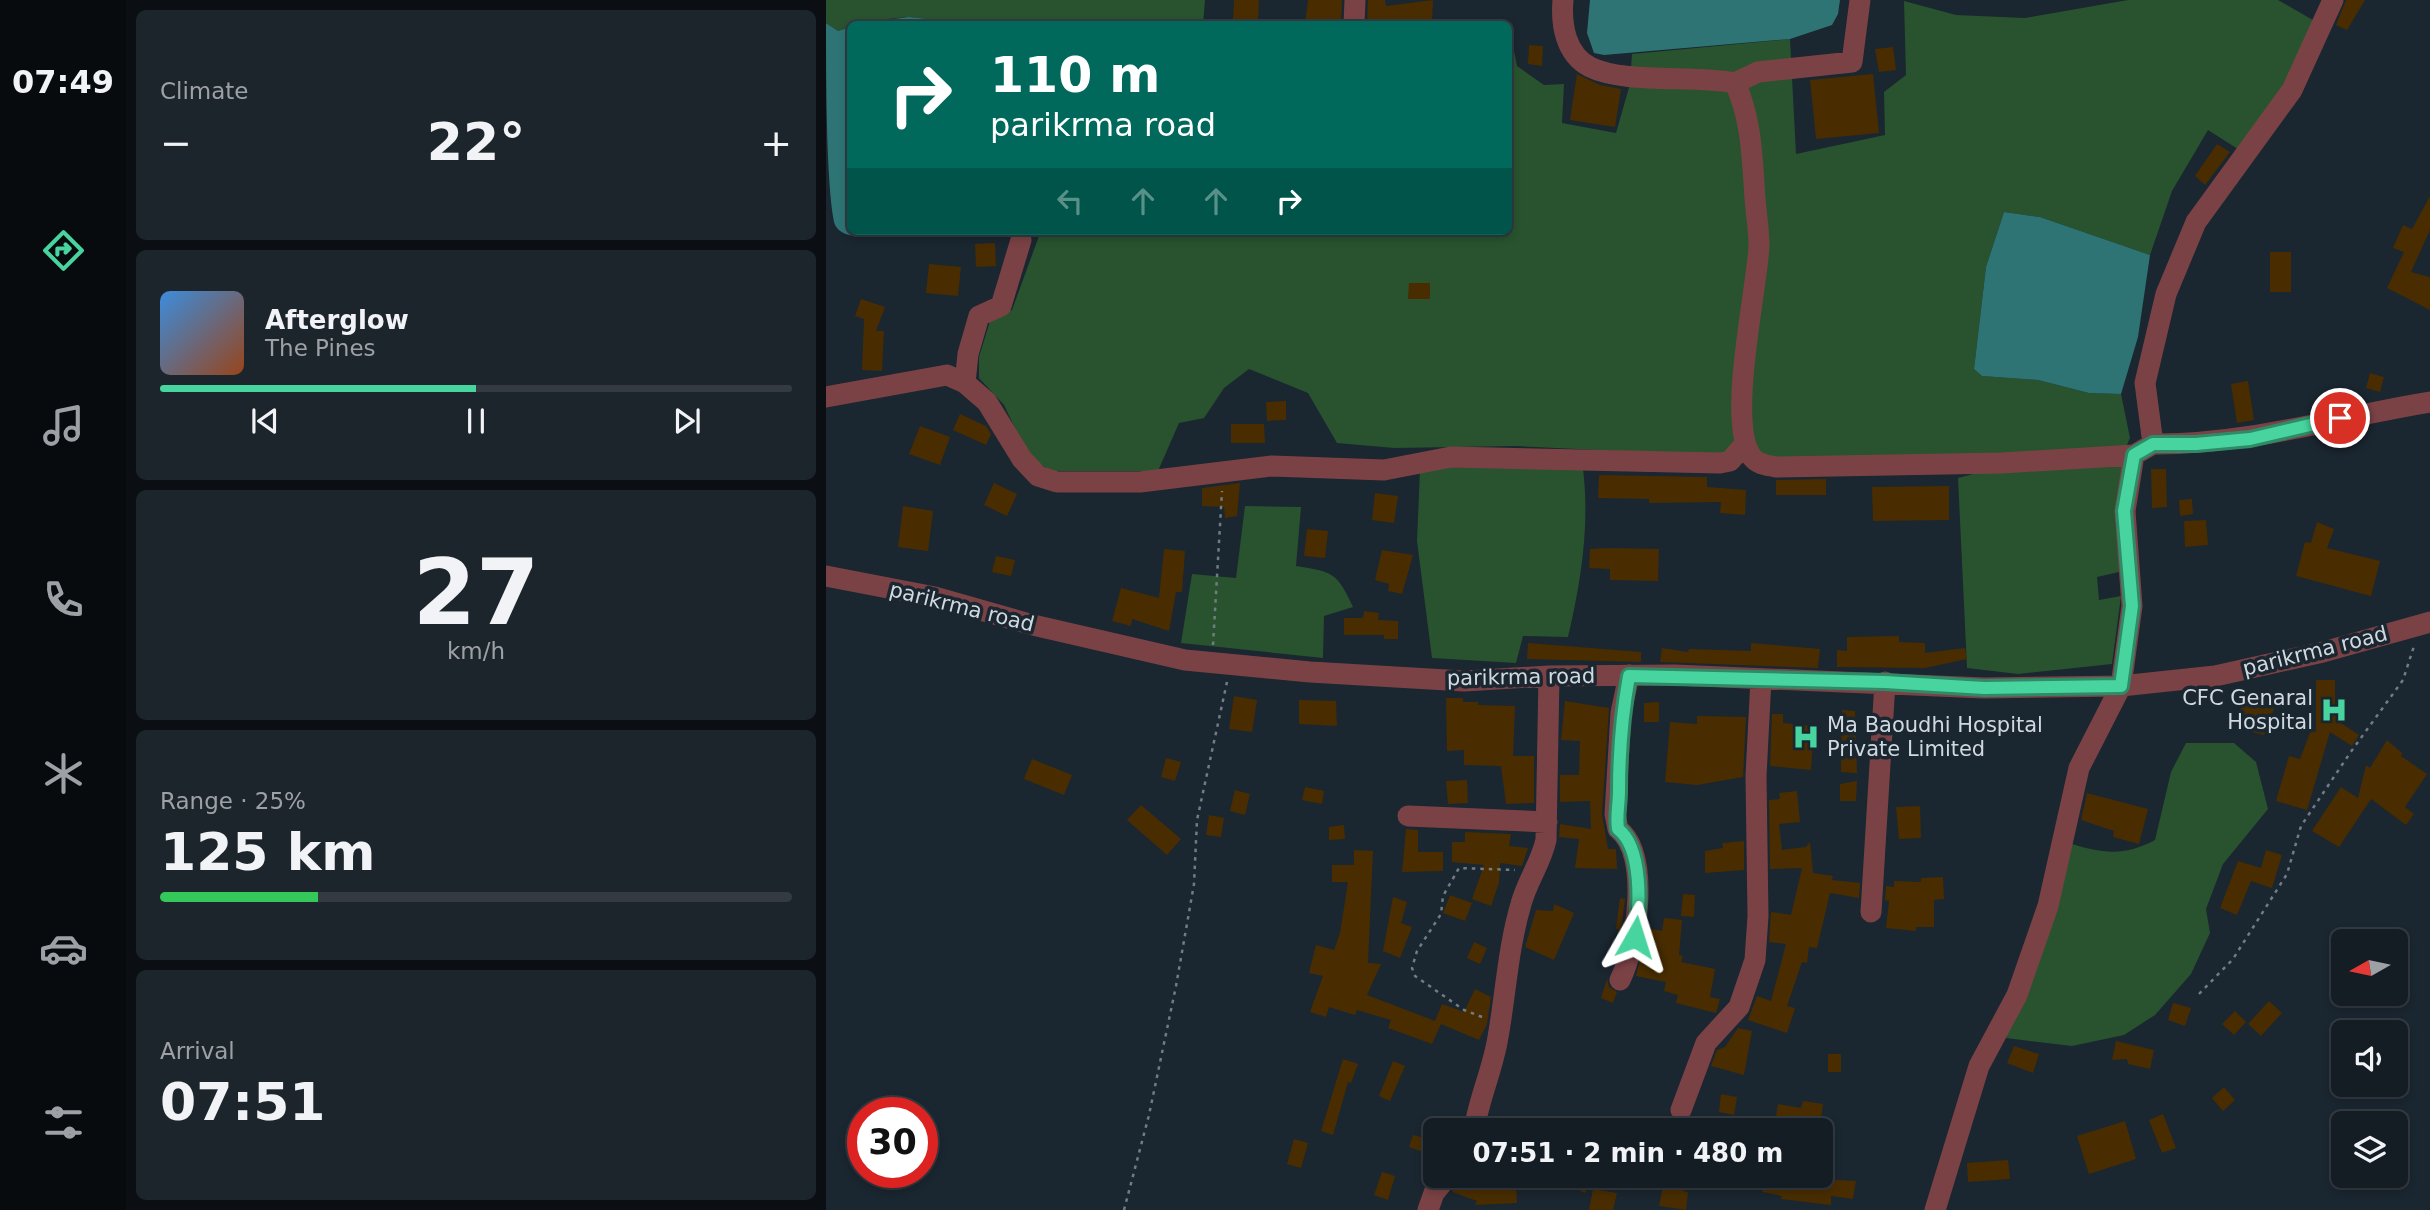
<!DOCTYPE html>
<meta charset="utf-8">
<style>
body{margin:0;font-family:"DejaVu Sans",sans-serif;background:#1d252c;color:#f1f3f6;height:100vh;display:flex;flex-direction:column;font-size:26px;white-space:nowrap}
*{box-sizing:border-box;margin:0}
p{font-size:23px;color:#9da1a6}
.icon{flex:none;width:38px;height:38px;fill:none;stroke:currentColor;stroke-width:2;stroke-linecap:round;stroke-linejoin:round}
.map{position:relative;flex:1;overflow:hidden}
.details{display:flex;flex-direction:column;gap:10px;padding:10px;background:#0b0f14;width:700px}
.details>*{flex:none}
.guide{position:absolute;left:21px;top:21px;width:665px;height:214px;border-radius:10px;box-shadow:0 4px 10px #0003,0 0 0 2px #333a41;background:#00695c;color:#fff;overflow:hidden}
.needle{width:46px;rotate:261deg}
.fabs{position:absolute;left:1505px;top:929px;display:grid;gap:14px}
.fabs a{display:grid;place-items:center;width:77px;height:77px;border-radius:10px;background:#141c24;box-shadow:0 4px 10px #0003,0 0 0 2px #333a41;font-size:35px}
.speed{position:absolute;left:21px;top:1097px;display:flex;gap:14px;font-size:35px;font-weight:700;text-align:center}
.speed>*{display:grid;place-content:center;width:91px;height:91px;border-radius:50%;background:#141c24;box-shadow:0 4px 10px #0003,0 0 0 2px #333a41;line-height:1}
.speed .limit{border:10px solid #d22;background:#fff;color:#111}
.pin{position:absolute;display:grid;place-items:center;width:60px;height:60px;color:#fff;margin:-30px;border:4px solid #fff;border-radius:50%;box-shadow:0 2px 7px #0007}
.me{position:absolute;width:77px;margin:-38px;rotate:6deg;stroke-linejoin:round;filter:drop-shadow(0 0 5px #0008)}
.turn{display:flex;align-items:center;gap:24px;height:147px;padding:0 28px;font-size:32px}
.turn .icon{width:91px;height:91px;stroke-width:2.5}
.turn b{display:block;font-size:49px;line-height:60px}
.lanes{display:flex;align-items:center;height:66px;padding:0 28px;background:#0003;justify-content:center;gap:35px;direction:ltr}
.lanes .off{opacity:.35}
.big{font-size:52px;font-weight:800;line-height:1.1}
.details .card{flex:1;display:flex;flex-direction:column;justify-content:center;gap:10px;min-width:0;padding:0 24px;border-radius:10px;background:#1d252c}
.details .dial{align-items:center;gap:0}
.dial b{font-size:91px;line-height:1}
.song{display:flex;align-items:center;gap:21px}
.cover{width:84px;height:84px;border-radius:10px;background:linear-gradient(135deg,hsl(210 70% 55%),hsl(20 70% 35%))}
.played{height:7px;border-radius:4px;background:linear-gradient(90deg,#47d49e 50%,#333a41 50%)}
.keys{display:flex;justify-content:space-around;direction:ltr}
.heat{display:flex;justify-content:space-between;align-items:center;font-size:38px;direction:ltr}
.charge{height:10px;border-radius:5px;background:linear-gradient(90deg,#34c759 25%,#333a41 0)}
.trip{position:absolute;left:597px;top:1118px;width:410px;height:70px;border-radius:10px;background:#141c24;box-shadow:0 4px 10px #0003,0 0 0 2px #333a41;font-weight:800;line-height:70px;text-align:center}
main{display:flex;flex:1;min-height:0}
.dock{display:flex;flex-direction:column;width:126px;justify-content:space-around;align-items:center;background:#080b0e;color:#9da1a6}
.dock .icon{width:49px;height:49px}
.dock .current{color:#47d49e}
.dock b{font-size:32px;color:#f1f3f6}
.map>svg:first-child{display:block}
</style>
<main>
<nav class="dock">
<b>07:49</b>
<svg class="icon current" aria-label="directions" viewBox="0 0 24 24"><path d="M12 3l9 9-9 9-9-9zM9 14v-3h6M13 9l2 2-2 2"/></svg>
<svg class="icon" aria-label="music" viewBox="0 0 24 24"><path d="M9 18V5l10-2v13"/><circle cx="6" cy="18" r="3"/><circle cx="16" cy="16" r="3"/></svg>
<svg class="icon" aria-label="phone" viewBox="0 0 24 24"><path d="M5 4h4l2 5-3 2q2 4 5 5l2-3 5 2v4C11 20 4 13 5 4z"/></svg>
<svg class="icon" aria-label="climate" viewBox="0 0 24 24"><path d="M12 3v18M4 7l16 10M4 17L20 7"/></svg>
<svg class="icon" aria-label="car" viewBox="0 0 24 24"><path d="M5 17H2v-5l4-1 3-4h7l3 4 3 1v5h-3M9 17h6M6 11h13"/><circle cx="7" cy="17" r="2"/><circle cx="17" cy="17" r="2"/></svg>
<svg class="icon" aria-label="filters" viewBox="0 0 24 24"><path d="M4 7h16M4 17h16"/><circle cx="9" cy="7" r="2"/><circle cx="15" cy="17" r="2"/></svg>
</nav>
<section class="details">
<div class="card"><p>Climate</p>
<div class="heat"><a>−</a><b class="big">22°</b><a>+</a></div>
</div>
<div class="card">
<div class="song"><i class="cover"></i><div><b>Afterglow</b><p>The Pines</p></div></div>
<div class="played"></div>
<div class="keys"><svg class="icon" aria-label="previous" viewBox="0 0 24 24"><path d="M18 5L8 12l10 7zM5 5v14"/></svg><svg class="icon" aria-label="pause" viewBox="0 0 24 24"><path d="M8 5v14M16 5v14"/></svg><svg class="icon" aria-label="next" viewBox="0 0 24 24"><path d="M6 5l10 7-10 7zM19 5v14"/></svg></div>
</div>
<div class="card dial"><b>27</b><p>km/h</p></div>
<div class="card"><p>Range · 25%</p><b class="big">125 km</b><div class="charge"></div></div>
<div class="card"><p>Arrival</p><b class="big">07:51</b></div>
</section>
<div class="map">
<svg width="1604" height="1210" viewBox="0 0 1604 1210">
<rect width="100%" height="100%" fill="#1a2630"/>
<path fill="#28532e" d="M 0,0 L 379,0 L 377,24 L 150,24 L 83,17 L 39,21 L 12,31 L 0,23 Z
M 1302,0 L 1452,0 L 1492,23 L 1461,83 L 1418,153 L 1382,130 L 1346,191 L 1324,255 L 1214,217 L 1178,212 L 1160,267 L 1148,369 L 1156,376 L 1212,380 L 1263,393 L 1295,394 L 1304,438 L 1297,454 L 961,459 L 690,446 L 568,448 L 511,443 L 482,393 L 423,369 L 398,388 L 378,418 L 353,423 L 332,471 L 225,471 L 202,456 L 178,405 L 153,378 L 153,357 L 164,321 L 186,310 L 213,236 L 224,231 L 682,231 L 683,40 L 686,41 L 691,66 L 718,85 L 738,84 L 736,123 L 790,133 L 804,84 L 806,54 L 964,39 L 970,154 L 1059,135 L 1058,92 L 1080,75 L 1078,1 L 1130,15 L 1199,18 Z
M 661,457 L 757,469 C 764,525 755,582 742,637 L 697,636 L 690,663 L 606,658 L 591,541 L 594,470 Z
M 1296,462 L 1293,572 L 1271,577 L 1273,600 L 1295,596 L 1286,664 L 1192,674 L 1141,668 L 1132,478 L 1162,470 Z
M 419,506 L 475,507 L 470,566 C 507,572 511,572 527,607 L 498,616 L 497,658 L 355,643 L 366,574 L 410,578 Z
M 1360,743 L 1408,743 L 1430,762 L 1442,809 L 1397,864 L 1380,909 L 1384,933 L 1365,974 L 1329,1015 L 1298,1035 L 1246,1046 L 1180,1038 L 1242,843 C 1276,853 1297,857 1329,840 L 1345,772 Z"/>
<path fill="#2e7475" d="M 764,0 L 1014,0 L 1012,14 L 1006,25 L 964,39 L 778,55 L 768,53 L 761,33 Z
M 83,17 L 150,24 L 30,24 Z
M 0,23 L 12,31 L 24,27 L 24,231 L 224,231 L 213,236 L 32,237 C 23,235 14,234 9,225 C 0,192 0,66 0,23 Z
M 1178,212 L 1214,217 L 1324,255 L 1312,337 L 1295,394 L 1263,393 L 1212,380 L 1156,376 L 1148,369 L 1160,267 Z"/>
<path fill="#492d00" d="M 408,0 L 433,0 L 432,22 L 407,21 Z
M 482,0 L 516,0 L 515,24 L 479,24 Z
M 542,0 L 559,0 L 560,6 L 607,0 L 606,24 L 541,24 Z
M 1520,0 L 1539,0 L 1521,30 L 1510,25 Z
M 703,45 L 717,46 L 716,66 L 702,64 Z
M 1067,47 L 1070,70 L 1053,72 L 1049,49 Z
M 751,74 L 774,85 L 795,89 L 789,127 L 744,120 Z
M 1047,74 L 1053,133 L 990,139 L 984,80 Z
M 1391,144 L 1404,152 L 1379,185 L 1369,176 Z
M 1604,196 L 1604,230 L 1585,272 L 1604,277 L 1604,310 L 1561,288 L 1578,252 L 1567,248 L 1577,225 L 1586,229 Z
M 169,243 L 170,266 L 150,267 L 149,244 Z
M 1444,252 L 1465,252 L 1465,292 L 1444,292 Z
M 103,264 L 135,267 L 132,296 L 100,293 Z
M 583,283 L 604,283 L 604,299 L 582,299 Z
M 35,299 L 59,307 L 50,331 L 58,331 L 56,371 L 36,370 L 38,319 L 29,316 Z
M 1544,373 L 1558,377 L 1554,392 L 1540,388 Z
M 1422,381 L 1428,420 L 1411,423 L 1405,384 Z
M 460,401 L 460,420 L 441,421 L 440,402 Z
M 134,414 L 160,426 L 165,434 L 160,445 L 127,430 Z
M 405,424 L 438,424 L 439,443 L 405,443 Z
M 94,426 L 124,437 L 114,465 L 83,454 Z
M 1325,469 L 1340,469 L 1341,507 L 1326,508 Z
M 773,475 L 881,477 L 881,487 L 920,490 L 919,515 L 894,513 L 895,502 L 823,503 L 823,499 L 772,498 Z
M 1000,479 L 1000,495 L 950,495 L 950,480 Z
M 168,483 L 191,494 L 181,516 L 158,505 Z
M 414,483 L 411,516 L 399,518 L 398,507 L 376,506 L 376,488 Z
M 1123,486 L 1123,520 L 1047,521 L 1046,487 Z
M 549,493 L 572,496 L 568,523 L 546,520 Z
M 1366,499 L 1367,514 L 1354,516 L 1353,500 Z
M 77,506 L 107,511 L 102,551 L 72,547 Z
M 1380,520 L 1382,545 L 1359,547 L 1358,521 Z
M 1491,522 L 1508,529 L 1501,548 L 1554,561 L 1545,596 L 1470,576 L 1479,542 L 1485,543 Z
M 481,529 L 502,531 L 499,558 L 478,556 Z
M 784,548 L 833,549 L 832,581 L 784,580 L 784,569 L 763,568 L 764,549 Z
M 338,549 L 359,551 L 356,592 L 350,592 L 343,631 L 306,619 L 305,626 L 286,621 L 295,588 L 333,598 Z
M 556,550 L 587,555 L 576,594 L 562,591 L 563,584 L 549,580 Z
M 170,556 L 189,560 L 185,576 L 166,572 Z
M 538,611 L 553,613 L 552,620 L 572,621 L 572,639 L 558,639 L 558,635 L 518,635 L 518,618 L 537,618 Z
M 1073,636 L 1073,642 L 1099,643 L 1099,653 L 1139,648 L 1141,659 L 1099,668 L 1011,667 L 1011,650 L 1021,651 L 1021,637 Z
M 702,643 L 815,652 L 815,662 L 701,659 Z
M 925,643 L 994,649 L 992,668 L 834,662 L 836,648 L 862,652 L 863,649 L 925,651 Z
M 1490,680 L 1509,680 L 1509,715 L 1517,721 L 1515,723 L 1533,735 L 1526,746 L 1504,732 L 1481,810 L 1450,801 L 1463,756 L 1474,759 L 1485,730 L 1490,732 Z
M 408,696 L 431,700 L 426,732 L 403,729 Z
M 620,698 L 637,698 L 637,702 L 652,702 L 652,705 L 689,706 L 687,756 L 708,756 L 708,803 L 680,804 L 675,766 L 638,765 L 638,750 L 621,751 Z
M 473,700 L 510,701 L 511,726 L 473,724 Z
M 739,701 L 783,708 L 776,814 L 782,849 L 790,849 L 791,869 L 749,868 L 753,839 L 733,837 L 734,824 L 765,829 L 764,801 L 734,802 L 734,775 L 753,775 L 754,741 L 735,740 Z
M 1417,701 L 1449,706 L 1438,735 L 1410,728 Z
M 833,702 L 833,722 L 818,722 L 818,703 Z
M 1016,710 L 1029,711 L 1031,773 L 1015,772 Z
M 946,714 L 957,714 L 957,723 L 988,726 L 985,770 L 944,766 Z
M 871,716 L 920,717 L 917,777 L 871,785 L 839,782 L 844,722 L 871,724 Z
M 1561,740 L 1576,753 L 1575,756 L 1601,774 L 1579,807 L 1588,814 L 1580,825 L 1545,799 L 1513,847 L 1486,831 L 1515,787 L 1532,798 L 1540,765 L 1544,768 Z
M 340,758 L 355,762 L 349,781 L 335,777 Z
M 206,759 L 246,775 L 238,795 L 198,779 Z
M 641,780 L 642,803 L 622,804 L 620,781 Z
M 1031,781 L 1030,801 L 1014,801 L 1014,784 Z
M 479,787 L 498,791 L 496,804 L 476,800 Z
M 409,790 L 424,794 L 419,815 L 404,811 Z
M 971,791 L 974,822 L 953,824 L 956,850 L 980,847 L 984,842 L 987,873 L 1007,876 L 1006,880 L 1034,883 L 1033,898 L 1004,893 L 991,948 L 983,947 L 981,963 L 976,962 L 961,1006 L 969,1008 L 961,1033 L 922,1020 L 931,996 L 945,1001 L 960,944 L 943,942 L 945,912 L 965,915 L 976,868 L 944,869 L 943,800 L 954,799 L 953,793 Z
M 1261,793 L 1322,809 L 1313,844 L 1287,837 L 1288,831 L 1255,820 Z
M 315,805 L 355,839 L 341,855 L 301,820 Z
M 1094,806 L 1095,838 L 1073,839 L 1070,807 Z
M 383,815 L 398,818 L 395,837 L 380,835 Z
M 518,825 L 519,839 L 503,840 L 503,827 Z
M 580,829 L 592,830 L 592,852 L 617,852 L 617,871 L 576,872 Z
M 639,832 L 685,834 L 683,846 L 702,848 L 696,866 L 674,863 L 673,883 L 665,906 L 646,899 L 658,865 L 626,862 L 626,842 L 639,842 Z
M 918,841 L 918,870 L 879,873 L 879,851 L 897,848 L 896,843 Z
M 528,850 L 547,851 L 542,963 L 555,964 L 541,995 L 609,1021 L 616,1004 L 638,1012 L 649,989 L 665,997 L 661,1024 L 653,1040 L 615,1024 L 606,1044 L 562,1028 L 565,1020 L 531,1010 L 529,1015 L 503,1007 L 500,1017 L 484,1012 L 497,976 L 483,973 L 490,945 L 508,950 L 514,933 L 522,882 L 506,882 L 506,865 L 528,865 Z
M 1440,850 L 1456,855 L 1446,888 L 1425,881 L 1411,915 L 1394,908 L 1412,861 L 1435,868 Z
M 1117,877 L 1118,899 L 1108,900 L 1108,927 L 1090,927 L 1090,931 L 1060,928 L 1063,901 L 1059,900 L 1060,886 L 1068,887 L 1068,881 L 1095,882 L 1095,878 Z
M 857,894 L 869,895 L 868,917 L 855,916 Z
M 624,895 L 646,903 L 639,921 L 617,913 Z
M 567,897 L 581,902 L 575,923 L 586,927 L 574,958 L 557,951 Z
M 794,898 L 799,899 L 795,930 L 790,929 Z
M 728,904 L 748,913 L 728,960 L 699,947 L 710,910 L 727,911 Z
M 838,918 L 856,920 L 853,955 L 857,956 L 855,962 L 889,969 L 884,997 L 894,999 L 890,1013 L 850,1003 L 852,995 L 838,991 L 840,982 L 810,976 L 822,928 L 836,931 Z
M 648,942 L 661,948 L 654,964 L 641,958 Z
M 781,979 L 783,987 L 791,992 L 787,1003 L 775,998 Z
M 1443,1001 L 1456,1013 L 1435,1036 L 1422,1024 Z
M 1347,1003 L 1365,1008 L 1359,1026 L 1342,1020 Z
M 1409,1011 L 1420,1022 L 1408,1035 L 1396,1024 Z
M 912,1028 L 926,1031 L 918,1075 L 885,1066 L 891,1050 L 899,1047 Z
M 1290,1041 L 1328,1050 L 1324,1069 L 1302,1064 L 1301,1059 L 1286,1060 Z
M 1188,1046 L 1213,1054 L 1207,1073 L 1181,1063 Z
M 1002,1054 L 1015,1054 L 1015,1072 L 1002,1072 Z
M 517,1059 L 532,1064 L 525,1083 L 522,1082 L 507,1135 L 495,1131 Z
M 567,1061 L 579,1066 L 564,1101 L 553,1096 Z
M 1398,1087 L 1409,1100 L 1397,1111 L 1386,1098 Z
M 895,1094 L 911,1097 L 908,1115 L 893,1112 Z
M 977,1101 L 997,1104 L 994,1127 L 961,1122 L 961,1119 L 950,1116 L 952,1104 L 975,1108 Z
M 1337,1114 L 1350,1148 L 1336,1153 L 1323,1120 Z
M 798,1116 L 843,1123 L 843,1130 L 796,1130 Z
M 1299,1121 L 1310,1159 L 1263,1174 L 1251,1136 Z
M 587,1135 L 609,1141 L 609,1156 L 583,1147 Z
M 468,1139 L 482,1143 L 475,1168 L 461,1164 Z
M 1182,1160 L 1184,1179 L 1142,1182 L 1141,1163 Z
M 556,1172 L 569,1176 L 562,1200 L 548,1195 Z
M 635,1176 L 663,1185 L 690,1183 L 691,1203 L 649,1205 L 651,1201 L 626,1192 Z
M 725,1176 L 755,1176 L 765,1181 L 759,1193 Z
M 839,1176 L 860,1176 L 857,1191 L 862,1192 L 860,1210 L 833,1206 Z
M 939,1176 L 1030,1181 L 1027,1199 L 1005,1196 L 1005,1205 L 955,1199 L 956,1196 L 936,1192 Z
M 767,1189 L 791,1193 L 787,1210 L 763,1210 Z"/>
<g fill="none" stroke-linecap="round" stroke-linejoin="round">
<path stroke="#727c85" stroke-width="2.5" stroke-dasharray="3.5 5" stroke-linecap="butt" d="M 387,645 L 396,491
M 1373,994 L 1407,959 L 1461,874 L 1475,826 L 1524,753 L 1577,680 L 1588,646
M 656,1017 L 638,1010 L 589,976 L 586,968 L 591,951 L 615,914 L 617,896 L 633,868 L 689,870
M 298,1210 L 323,1115 L 350,986 L 368,884 L 371,820 L 401,682"/>
<path stroke="#7b4245" stroke-width="21" d="M 737,0 C 735,24 739,54 764,67 C 798,84 868,75 909,83 C 926,120 926,158 929,198 C 930,213 933,230 933,246 C 931,290 900,424 926,457 C 932,465 941,465 950,467 L 1176,463 L 1308,455
M 528,24 L 529,0
M 909,83 L 932,72 L 1026,62 L 1034,0
M 139,383 L 142,354 L 153,316 L 175,306 L 195,240
M 0,397 L 121,375 L 139,383 L 161,402 L 196,459 L 212,476 L 231,482 L 314,482 L 446,466 L 558,470 L 625,457 L 894,463 L 904,461 L 919,444
M 1327,444 C 1422,445 1511,417 1604,402
M 0,576 L 109,597 L 207,625 L 359,660 L 484,672 L 638,681 L 723,676 L 849,675 L 1158,688 L 1295,686 L 1389,676 L 1497,652 L 1604,622
M 582,816 L 721,822
M 1045,912 L 1059,682
M 794,980 C 811,946 825,854 792,829 L 789,814 L 795,713 L 803,675
M 855,1110 L 880,1043 L 913,1007 L 929,960 L 932,916 L 930,776 L 935,679
M 648,1130 C 653,1098 667,1069 672,1037 C 680,992 682,948 695,904 C 701,881 715,863 720,840 L 723,676
M 602,1210 L 608,1193 L 622,1176
M 1109,1210 L 1153,1066 L 1191,995 L 1222,906 L 1253,768 L 1295,686 L 1306,606 L 1299,511 L 1308,455 L 1327,444 L 1319,383 L 1340,294 L 1370,222 L 1466,90 L 1507,0"/>
</g>
<g fill="none" stroke-linecap="round" stroke-linejoin="round">
<defs>
<path id="route" d="M 809,937 C 814,908 817,848 792,829 C 790,815 793,805 793,791 C 793,751 796,715 803,676 L 1059,682 L 1158,688 L 1295,686 L 1306,606 L 1298,511 L 1308,455 L 1327,444 L 1370,444 L 1424,439 L 1514,418"/>
</defs>
<use href="#route" stroke="#2e8a67" stroke-width="18"/>
<use href="#route" stroke="#47d49e" stroke-width="12"/>
</g>
<defs>
<symbol id="hospital-bare" viewBox="-9 -9 18 18"><path d="M-5-5h3v3.5h4V-5h3V5h-3V1.5h-4V5h-3Z" fill="#47d49e" stroke="#1a2630" stroke-width="2.5" paint-order="stroke"/></symbol>
</defs>
<g fill-rule="evenodd">
<use href="#hospital-bare" x="1489" y="691" width="38" height="38"/>
<use href="#hospital-bare" x="961" y="718" width="38" height="38"/>
</g>
<g text-anchor="middle" stroke-width="7" stroke-linejoin="round" paint-order="stroke">
<g font-size="21" fill="#d1d9e0" stroke="#1a2630">
<text transform="translate(136 607) rotate(14)" y="7">parikrma road</text>
<text transform="translate(1489 651) rotate(-14)" y="7">parikrma road</text>
<text transform="translate(695 677) rotate(-1)" y="7">parikrma road</text>
</g>
<g font-size="21" fill="#d1d9e0" stroke="#1a2630" text-anchor="end">
<text x="1487" y="705">CFC Genaral<tspan x="1487" dy="24">Hospital</tspan></text>
<text x="1001" y="732" text-anchor="start">Ma Baoudhi Hospital<tspan x="1001" dy="24">Private Limited</tspan></text>
</g>
</g>
</svg>
<div class="fabs">
<a><svg class="needle" viewBox="-14 -14 28 28"><path d="M0-13l5 13h-10z" fill="#e53935"/><path d="M0 13l5-13h-10z" fill="#9da1a6"/></svg></a>
<a><svg class="icon" aria-label="sound" viewBox="0 0 24 24"><path d="M4 9h4l5-4v14l-5-4H4zM17 9q2 3 0 6"/></svg></a>
<a><svg class="icon" aria-label="layers" viewBox="0 0 24 24"><path d="M12 4l9 5-9 5-9-5zM3 14l9 5 9-5"/></svg></a>
</div>
<div class="speed"><div class="limit">30</div></div>
<div class="pin" style="left:1514px;top:418px;background:#d93025"><svg class="icon" aria-label="arrive" viewBox="0 0 24 24"><path d="M6 21V4h12l-3 4 3 4H6"/></svg></div>
<svg class="me" style="left:809px;top:937px" viewBox="-20 -20 40 40"><path d="M0-17L14 15 0 8-14 15z" fill="#47d49e" stroke="#fff" stroke-width="4"/></svg>
<div class="trip">07:51 · 2 min · 480 m</div>
<div class="guide">
<div class="turn"><svg class="icon" aria-label="right" viewBox="0 0 24 24"><path d="M7 20v-9h11M14 6l5 5-5 5"/></svg><div><b>110 m</b>parikrma road</div></div>
<div class="lanes"><svg class="icon off" aria-label="left" viewBox="0 0 24 24"><path d="M17 20v-9H6M10 6l-5 5 5 5"/></svg><svg class="icon off" aria-label="ahead" viewBox="0 0 24 24"><path d="M12 20V5M6 11l6-6 6 6"/></svg><svg class="icon off" aria-label="ahead" viewBox="0 0 24 24"><path d="M12 20V5M6 11l6-6 6 6"/></svg><svg class="icon" aria-label="right" viewBox="0 0 24 24"><path d="M7 20v-9h11M14 6l5 5-5 5"/></svg></div>
</div>
</div>
</main>
